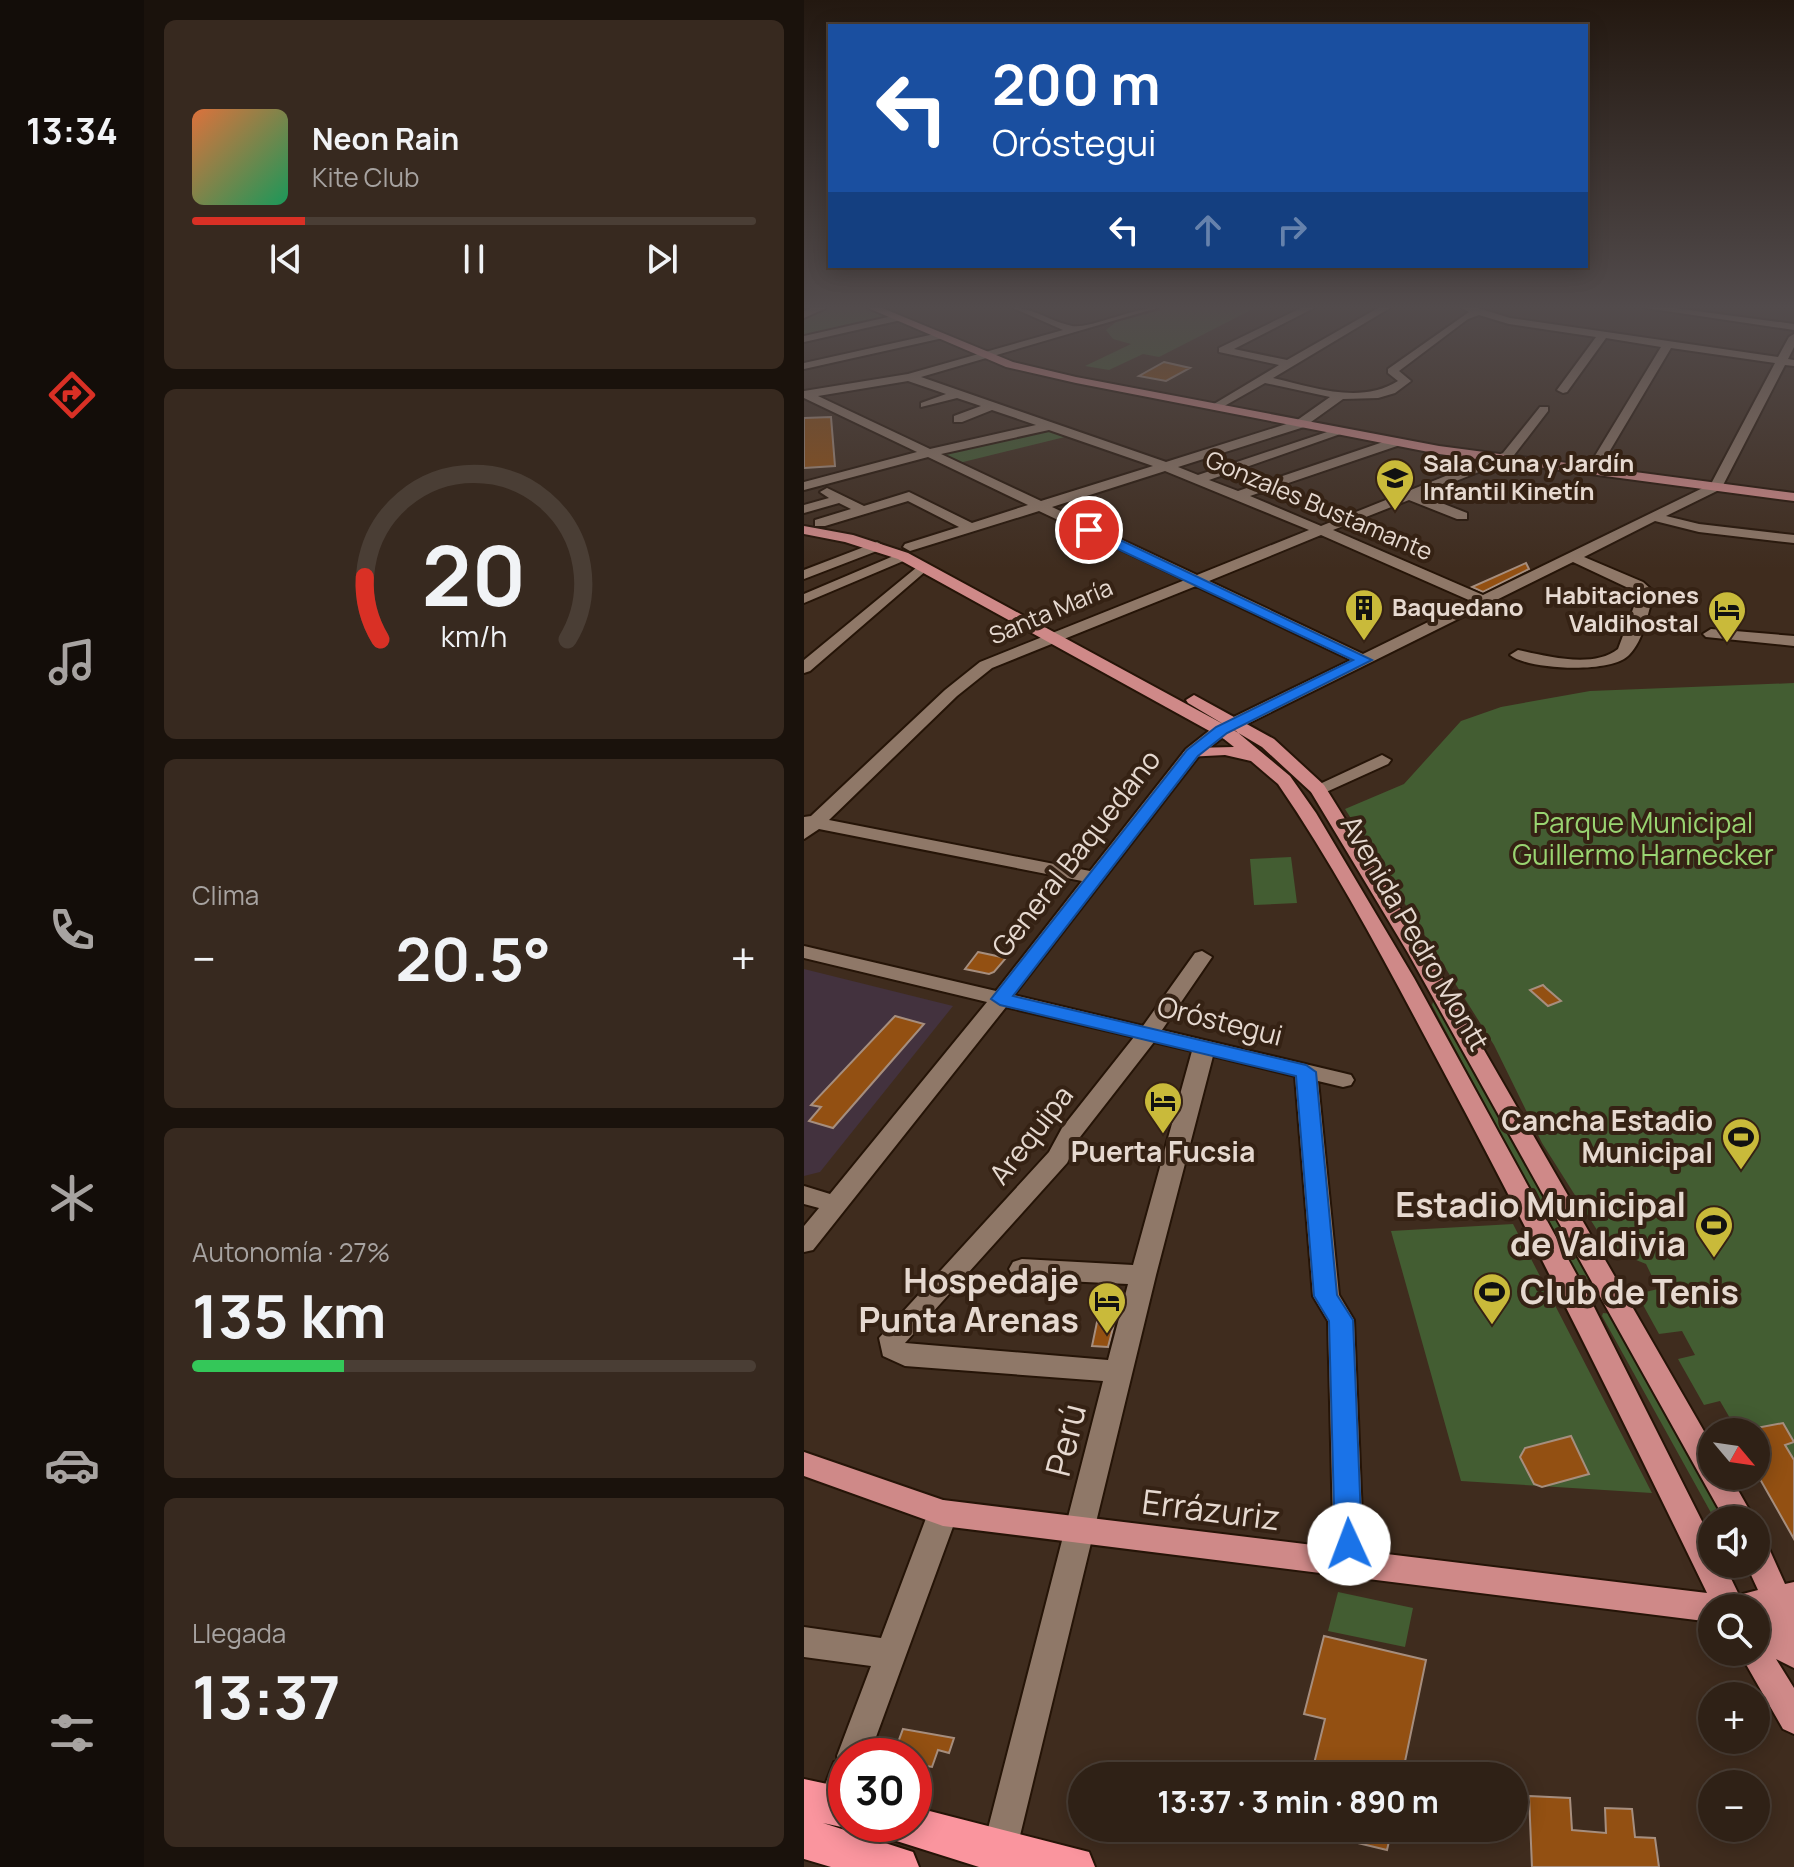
<!DOCTYPE html>
<html lang="es">
<meta charset="utf-8">
<style>
body{margin:0;font-family:Manrope,sans-serif;background:#37291f;color:#f1f3f6;height:100vh;display:flex;flex-direction:column;font-size:30px;white-space:nowrap}
*{box-sizing:border-box;margin:0}
p{font-size:26px;color:#a7a3a1}
.icon{flex:none;width:44px;height:44px;fill:none;stroke:currentColor;stroke-width:2;stroke-linecap:round;stroke-linejoin:round}
.map{position:relative;flex:1;overflow:hidden}
.sheet{display:flex;flex-direction:column;gap:20px;padding:20px;background:#1a120c;width:660px}
.sheet>*{flex:none}
.guide{position:absolute;left:24px;top:24px;width:760px;height:244px;border-radius:0px;box-shadow:0 4px 20px #0003,0 0 0 2px #4a3e35;background:#1a4fa0;color:#fff;overflow:hidden}
.needle{width:52px;rotate:119deg}
.fabs{position:absolute;left:894px;top:1418px;display:grid;gap:16px}
.fabs a{display:grid;place-items:center;width:72px;height:72px;border-radius:50%;background:#2f2116;box-shadow:0 4px 20px #0003,0 0 0 2px #4a3e35;font-size:40px}
.speed{position:absolute;left:24px;top:1738px;display:flex;gap:16px;font-size:40px;font-weight:700;text-align:center}
.speed>*{display:grid;place-content:center;width:104px;height:104px;border-radius:50%;background:#2f2116;box-shadow:0 4px 20px #0003,0 0 0 2px #4a3e35;line-height:1}
.speed .limit{border:12px solid #d22;background:#fff;color:#111}
.pin{position:absolute;display:grid;place-items:center;width:68px;height:68px;color:#fff;margin:-34px;border:4px solid #fff;border-radius:50%;box-shadow:0 2px 8px #0007}
.me{position:absolute;width:88px;margin:-44px;rotate:358deg;stroke-linejoin:round;filter:drop-shadow(0 0 6px #0008)}
.turn{display:flex;align-items:center;gap:28px;height:168px;padding:0 32px;font-size:36px}
.turn .icon{width:104px;height:104px;stroke-width:2.5}
.turn b{display:block;font-size:56px;line-height:68px}
.lanes{display:flex;align-items:center;height:76px;padding:0 32px;background:#0003;justify-content:center;gap:40px;direction:ltr}
.lanes .off{opacity:.35}
.big{font-size:60px;font-weight:700;line-height:1.1}
.sheet .card{flex:1;display:flex;flex-direction:column;justify-content:center;gap:12px;min-width:0;padding:0 28px;border-radius:12px;background:#37291f}
.sheet .dial{align-items:center;gap:0}
.dial svg{height:208px;overflow:visible;fill:none;stroke:#4a3e35;stroke-width:7;stroke-linecap:round;text-anchor:middle}
.dial text{fill:#f1f3f6;stroke:none}
.song{display:flex;align-items:center;gap:24px}
.cover{width:96px;height:96px;border-radius:12px;background:linear-gradient(135deg,hsl(20 70% 55%),hsl(150 70% 35%))}
.played{height:8px;border-radius:4px;background:linear-gradient(90deg,#d93025 20%,#4a3e35 20%)}
.keys{display:flex;justify-content:space-around;direction:ltr}
.heat{display:flex;justify-content:space-between;align-items:center;font-size:44px;direction:ltr}
.charge{height:12px;border-radius:6px;background:linear-gradient(90deg,#34c759 27%,#4a3e35 0)}
.trip{position:absolute;left:264px;top:1762px;width:460px;height:80px;border-radius:40px;background:#2f2116;box-shadow:0 4px 20px #0003,0 0 0 2px #4a3e35;font-weight:700;line-height:80px;text-align:center}
main{display:flex;flex:1;min-height:0}
.menu{display:flex;flex-direction:column;width:144px;justify-content:space-around;align-items:center;background:#130d09;color:#a7a3a1}
.menu .icon{width:56px;height:56px}
.menu .selected{color:#d93025}
.menu b{font-size:36px;color:#f1f3f6}
.map>svg:first-child{display:block}
</style>
<main>
<nav class="menu">
<b>13:34</b>
<svg class="icon selected" aria-label="directions" viewBox="0 0 24 24"><path d="M12 3l9 9-9 9-9-9zM9 14v-3h6M13 9l2 2-2 2"/></svg>
<svg class="icon" aria-label="music" viewBox="0 0 24 24"><path d="M9 18V5l10-2v13"/><circle cx="6" cy="18" r="3"/><circle cx="16" cy="16" r="3"/></svg>
<svg class="icon" aria-label="phone" viewBox="0 0 24 24"><path d="M5 4h4l2 5-3 2q2 4 5 5l2-3 5 2v4C11 20 4 13 5 4z"/></svg>
<svg class="icon" aria-label="climate" viewBox="0 0 24 24"><path d="M12 3v18M4 7l16 10M4 17L20 7"/></svg>
<svg class="icon" aria-label="car" viewBox="0 0 24 24"><path d="M5 17H2v-5l4-1 3-4h7l3 4 3 1v5h-3M9 17h6M6 11h13"/><circle cx="7" cy="17" r="2"/><circle cx="17" cy="17" r="2"/></svg>
<svg class="icon" aria-label="filters" viewBox="0 0 24 24"><path d="M4 7h16M4 17h16"/><circle cx="9" cy="7" r="2"/><circle cx="15" cy="17" r="2"/></svg>
</nav>
<section class="sheet">
<div class="card">
<div class="song"><i class="cover"></i><div><b>Neon Rain</b><p>Kite Club</p></div></div>
<div class="played"></div>
<div class="keys"><svg class="icon" aria-label="previous" viewBox="0 0 24 24"><path d="M18 5L8 12l10 7zM5 5v14"/></svg><svg class="icon" aria-label="pause" viewBox="0 0 24 24"><path d="M8 5v14M16 5v14"/></svg><svg class="icon" aria-label="next" viewBox="0 0 24 24"><path d="M6 5l10 7-10 7zM19 5v14"/></svg></div>
</div>
<div class="card dial"><svg viewBox="0 0 100 80">
<path d="M14 69A42 42 0 1 1 86 69"/>
<path d="M14 69A42 42 0 0 1 8 45" stroke="#d93025"/>
<text x="50" y="56" font-size="32" font-weight="700">20</text>
<text x="50" y="72" font-size="11">km/h</text>
</svg></div>
<div class="card"><p>Clima</p>
<div class="heat"><a>−</a><b class="big">20.5°</b><a>+</a></div>
</div>
<div class="card"><p>Autonomía · 27%</p><b class="big">135 km</b><div class="charge"></div></div>
<div class="card"><p>Llegada</p><b class="big">13:37</b></div>
</section>
<div class="map">
<svg width="990" height="1867" viewBox="0 0 990 1867">
<rect width="100%" height="100%" fill="#3f2c1e"/>
<path fill="#43323e" d="M 0,969 L 149,1006 L 16,1172 L 0,1176 Z"/>
<path fill="#435d32" d="M 21,308 L 62,308 L 87,318 L 0,338 L 0,316 Z
M 365,308 L 451,308 L 355,357 L 339,354 L 305,370 L 281,366 L 327,344 L 309,339 L 302,330 L 312,322 Z
M 246,430 L 265,436 L 155,463 L 141,454 Z
M 990,683 L 990,1531 L 986,1532 L 952,1472 L 952,1432 L 934,1432 L 916,1401 L 900,1405 L 874,1359 L 891,1355 L 878,1331 L 855,1334 L 833,1294 L 854,1289 L 842,1264 L 805,1249 L 738,1143 L 690,1045 L 541,809 L 600,784 L 657,721 L 697,707 L 786,691 Z
M 487,857 L 493,903 L 450,905 L 446,859 Z
M 632,994 L 785,1273 L 785,1278 L 779,1281 L 773,1277 L 628,1005 Z
M 709,1224 L 848,1493 L 657,1481 L 587,1231 Z
M 799,1313 L 809,1314 L 923,1520 L 911,1520 L 798,1316 Z
M 534,1592 L 609,1608 L 601,1647 L 524,1631 Z"/>
<path fill="#935012" stroke="#a68e7e" stroke-width="2" d="M 360,362 L 386,368 L 362,381 L 335,376 Z
M 27,417 L 31,466 L 0,468 L 0,418 Z
M 722,563 L 725,569 L 679,592 L 668,587 Z
M 174,952 L 202,958 L 190,972 L 185,974 L 161,969 Z
M 739,985 L 742,988 L 757,1001 L 744,1006 L 726,990 Z
M 91,1016 L 120,1024 L 29,1128 L 5,1121 L 17,1107 L 7,1105 Z
M 293,1322 L 310,1324 L 304,1347 L 288,1346 Z
M 979,1423 L 990,1442 L 981,1445 L 990,1460 L 990,1539 L 952,1472 L 952,1428 Z
M 767,1436 L 785,1474 L 738,1487 L 730,1484 L 716,1457 L 721,1448 Z
M 520,1636 L 622,1660 L 598,1776 L 507,1776 L 521,1719 L 500,1714 Z
M 99,1729 L 150,1738 L 145,1753 L 134,1750 L 128,1767 L 110,1764 L 110,1756 L 89,1756 Z
M 725,1796 L 766,1798 L 768,1830 L 802,1833 L 801,1808 L 828,1809 L 831,1837 L 851,1838 L 855,1867 L 728,1867 Z
M 513,1828 L 588,1828 L 583,1850 L 512,1833 Z"/>
<g fill="none" stroke-linecap="round" stroke-linejoin="round">
<defs>
<path id="minor" d="M 8,308 L 22,308 L 0,318 L 0,311 Z
M 209,308 C 231,308 247,322 268,326 C 286,329 328,308 353,308 L 117,377 L 362,462 L 492,421 L 526,397 L 461,383 L 415,409 L 405,407 L 475,365 L 415,352 L 415,348 L 497,308 L 510,308 L 430,349 L 483,360 L 574,308 L 586,308 L 469,378 C 509,387 556,405 594,381 L 584,373 L 584,369 L 665,312 L 658,308 L 674,308 L 706,318 L 974,357 L 985,337 L 990,334 L 990,347 L 984,359 L 990,360 L 990,366 L 981,365 L 917,489 L 862,516 L 895,524 L 990,535 L 990,543 L 895,532 L 851,521 L 780,557 L 839,582 L 850,592 C 844,612 840,640 825,655 C 808,674 724,670 706,655 L 714,650 C 742,656 789,669 814,649 L 835,593 L 769,562 L 423,734 L 394,757 L 210,995 L 339,1026 L 391,953 L 398,951 L 408,957 L 358,1030 L 539,1073 L 547,1075 L 550,1080 L 547,1085 L 539,1087 L 514,1081 L 535,1295 L 550,1320 L 560,1565 L 556,1575 L 545,1578 L 534,1575 L 530,1565 L 524,1321 L 509,1296 L 491,1076 L 409,1056 L 352,1275 L 212,1852 L 207,1864 L 200,1867 L 183,1864 L 178,1852 L 299,1381 L 101,1366 L 79,1356 L 75,1338 L 245,1152 L 258,1128 L 330,1037 L 202,1007 L 9,1250 L 0,1252 L 0,1226 L 15,1208 L 0,1204 L 0,1186 L 26,1194 L 183,1002 L 0,958 L 0,946 L 192,991 L 278,881 L 15,829 L 0,839 L 0,817 L 7,816 L 141,690 L 176,662 L 381,580 L 235,511 L 106,551 L 99,547 L 101,544 L 155,527 L 104,501 L 21,526 L 11,526 L 11,520 L 47,509 L 35,503 L 0,513 L 0,505 L 25,498 L 16,492 L 23,488 L 60,506 L 105,492 L 168,523 L 224,505 L 124,457 L 0,490 L 0,482 L 113,452 L 0,398 L 0,391 L 104,374 L 259,330 ZM 675,315 L 705,324 L 792,337 L 753,390 L 759,393 L 763,392 L 802,338 L 857,347 L 783,469 L 789,473 L 795,469 L 867,348 L 971,363 L 907,484 L 679,595 L 529,530 L 605,500 L 653,519 L 663,519 L 663,513 L 617,495 L 707,459 L 744,411 L 744,407 L 736,407 L 699,453 L 517,526 L 446,496 L 596,445 L 596,439 L 588,439 L 434,491 L 405,480 L 542,432 L 532,429 L 394,475 L 374,467 L 500,427 L 539,399 L 574,398 L 591,393 L 607,381 L 595,371 L 664,319 ZM 104,381 L 142,394 L 117,403 L 117,407 L 153,398 L 177,406 L 150,416 L 150,422 L 158,422 L 188,410 L 232,425 L 126,449 L 14,396 ZM 245,430 L 349,466 L 237,501 L 137,454 ZM 361,471 L 505,530 L 393,575 L 248,507 ZM 517,535 L 667,601 L 559,654 L 405,581 ZM 392,586 L 547,660 L 411,726 L 382,749 L 286,871 L 25,820 L 153,696 L 188,668 ZM 350,1042 L 388,1051 L 329,1265 L 218,1259 L 209,1262 L 205,1269 L 209,1276 L 218,1279 L 324,1284 L 304,1360 L 101,1343 L 263,1163 L 276,1137 Z
M 842,308 L 870,308 L 990,324 L 990,330 Z
M 93,315 L 98,318 L 97,320 L 0,342 L 0,336 Z
M 135,333 L 140,336 L 139,338 L 0,369 L 0,363 Z
M 73,542 L 80,546 L 78,549 L 0,579 L 0,570 Z
M 99,552 L 106,556 L 104,559 L 0,603 L 0,594 Z
M 118,563 L 123,564 L 123,570 L 6,671 L 0,673 L 0,660 Z
M 907,629 L 990,636 L 990,646 L 902,637 L 899,634 Z
M 578,755 L 587,760 L 584,764 L 520,793 L 508,793 L 505,789 Z
M 139,1500 L 149,1504 L 154,1513 L 65,1756 L 42,1756 L 42,1817 L 30,1822 L 18,1817 L 13,1805 L 30,1762 L 34,1761 L 33,1756 L 67,1666 L 0,1657 L 0,1627 L 77,1638 L 124,1513 L 129,1504 Z"/>
<path id="major" d="M 64,308 L 78,308 L 209,362 L 272,377 L 635,446 L 990,493 L 990,501 L 635,454 L 272,383 L 202,367 Z
M 0,526 L 49,535 L 104,553 L 432,731 L 486,776 L 512,813 L 610,978 L 786,1299 L 908,1541 L 908,1564 L 920,1564 L 935,1595 L 954,1590 L 942,1564 L 952,1564 L 952,1540 L 963,1544 L 981,1584 L 990,1582 L 990,1668 L 972,1659 L 990,1688 L 990,1734 L 979,1729 L 935,1652 L 952,1652 L 952,1608 L 908,1608 L 908,1622 L 139,1526 L 0,1476 L 0,1452 L 139,1500 L 903,1593 C 819,1420 734,1248 643,1078 C 590,979 538,877 474,784 L 447,761 L 421,755 L 382,757 L 379,753 L 388,748 L 430,747 L 420,739 L 94,559 L 41,542 L 0,534 Z
M 390,695 L 470,739 L 520,785 L 624,953 L 908,1445 L 908,1476 L 926,1476 L 951,1520 L 921,1520 L 604,953 L 507,792 L 458,747 L 384,703 L 382,700 Z"/>
<path id="highway" d="M 0,1779 L 42,1788 L 42,1824 L 52,1824 L 42,1828 L 19,1823 L 109,1852 L 115,1867 L 27,1867 L 0,1859 Z
M 110,1807 L 285,1852 L 291,1867 L 175,1867 L 83,1838 L 77,1824 L 110,1824 Z"/>
</defs>
<use href="#minor" stroke="#251407" stroke-width="4"/>
<use href="#major" stroke="#251407" stroke-width="4"/>
<use href="#highway" stroke="#251407" stroke-width="4"/>
<use href="#minor" fill="#8f7868" fill-rule="evenodd"/>
<use href="#major" fill="#cf8988" fill-rule="evenodd"/>
<use href="#highway" fill="#fa959e" fill-rule="evenodd"/>
</g>
<linearGradient id="sky" x2="0" y2="1"><stop stop-color="#231810"/><stop offset="0.54" stop-color="#524b4c"/><stop offset="1" stop-color="#524b4c" stop-opacity="0"/></linearGradient>
<rect width="990" height="569" fill="url(#sky)"/>
<path fill="#1a73e8" stroke="#114b97" stroke-width="2" d="M 280,527 L 289,527 L 568,660 L 423,733 L 394,756 L 209,996 L 502,1065 L 512,1072 L 533,1295 L 549,1320 L 558,1544 L 554,1553 L 545,1556 L 535,1553 L 531,1544 L 525,1321 L 510,1296 L 492,1076 L 196,1005 L 187,999 L 383,750 L 412,727 L 549,660 L 280,533 Z"/>
<defs>
<symbol id="school-pin" viewBox="-11 -11 22 30"><path d="M0 17L-7.5 6A9.5 9.5 0 1 1 7.5 6Z" fill="#c9ba3a" stroke="#352214"/><path d="M0-5L7-2L0 1L-7-2ZM-4 1L0 2.5L4 1V4Q0 6-4 4Z" fill="#111"/></symbol>
<symbol id="building-pin" viewBox="-11 -11 22 30"><path d="M0 17L-7.5 6A9.5 9.5 0 1 1 7.5 6Z" fill="#c9ba3a" stroke="#352214"/><path d="M-4-6H4V6H1V3H-1V6H-4ZM-2.5-4.3h1.7v1.8h-1.7ZM.8-4.3h1.7v1.8H.8ZM-2.5-1h1.7V.8h-1.7ZM.8-1h1.7V.8H.8Z" fill="#111"/></symbol>
<symbol id="hotel-pin" viewBox="-11 -11 22 30"><path d="M0 17L-7.5 6A9.5 9.5 0 1 1 7.5 6Z" fill="#c9ba3a" stroke="#352214"/><path d="M-6-4.5h1.5V1H6V5H4.5V3h-9V5H-6ZM-4 0a1.8 1.8 0 1 1 3.6 0ZM.5 0V-2.5h3Q6-2.5 6 0Z" fill="#111"/></symbol>
<symbol id="stadium-pin" viewBox="-11 -11 22 30"><path d="M0 17L-7.5 6A9.5 9.5 0 1 1 7.5 6Z" fill="#c9ba3a" stroke="#352214"/><path d="M0-5a6.5 5 0 1 0 0 10a6.5 5 0 1 0 0-10ZM-3.5-1.8h7v3.6h-7Z" fill="#111"/></symbol>
</defs>
<g fill-rule="evenodd">
<use href="#school-pin" x="569" y="456" width="44" height="60"/>
<use href="#building-pin" x="538" y="586" width="44" height="60"/>
<use href="#hotel-pin" x="901" y="588" width="44" height="60"/>
<use href="#hotel-pin" x="337" y="1079" width="44" height="60"/>
<use href="#stadium-pin" x="915" y="1115" width="44" height="60"/>
<use href="#stadium-pin" x="888" y="1203" width="44" height="60"/>
<use href="#stadium-pin" x="666" y="1270" width="44" height="60"/>
<use href="#hotel-pin" x="281" y="1279" width="44" height="60"/>
</g>
<g text-anchor="middle" stroke-width="8" stroke-linejoin="round" paint-order="stroke">
<g font-size="24" font-weight="bold" fill="#e6d9d0" stroke="#352214" text-anchor="start">
<text x="619" y="472">Sala Cuna y Jardín<tspan x="619" dy="28">Infantil Kinetín</tspan></text>
<text x="895" y="604" text-anchor="end">Habitaciones<tspan x="895" dy="28">Valdihostal</tspan></text>
<text x="588" y="616">Baquedano</text>
</g>
<g font-size="24" fill="#e6d9d0" stroke="#352214">
<text transform="translate(515 506) rotate(23)" y="8">Gonzales Bustamante</text>
<text transform="translate(247 612) rotate(-23)" y="8">Santa María</text>
</g>
<g font-size="28" fill="#99d471" stroke="#352214">
<text x="839" y="833">Parque Municipal<tspan x="839" dy="32">Guillermo Harnecker</tspan></text>
</g>
<g font-size="28" fill="#e6d9d0" stroke="#352214">
<text transform="translate(272 853) rotate(-52)" y="10">General Baquedano</text>
<text transform="translate(611 933) rotate(60)" y="10">Avenida Pedro Montt</text>
<text transform="translate(416 1021) rotate(14)" y="10">Oróstegui</text>
<text transform="translate(227 1135) rotate(-52)" y="10">Arequipa</text>
</g>
<g font-size="28" font-weight="bold" fill="#e6d9d0" stroke="#352214" text-anchor="end">
<text x="909" y="1131">Cancha Estadio<tspan x="909" dy="32">Municipal</tspan></text>
<text x="359" y="1162" text-anchor="middle">Puerta Fucsia</text>
</g>
<g font-size="34" font-weight="bold" fill="#e6d9d0" stroke="#352214" text-anchor="end">
<text x="882" y="1217">Estadio Municipal<tspan x="882" dy="39">de Valdivia</tspan></text>
<text x="275" y="1293">Hospedaje<tspan x="275" dy="39">Punta Arenas</tspan></text>
<text x="716" y="1304" text-anchor="start">Club de Tenis</text>
</g>
<g font-size="34" fill="#e6d9d0" stroke="#352214">
<text transform="translate(262 1440) rotate(-76)" y="12">Perú</text>
<text transform="translate(407 1510) rotate(7)" y="12">Errázuriz</text>
</g>
</g>
</svg>
<div class="fabs">
<a><svg class="needle" viewBox="-14 -14 28 28"><path d="M0-13l5 13h-10z" fill="#e53935"/><path d="M0 13l5-13h-10z" fill="#a7a3a1"/></svg></a>
<a><svg class="icon" aria-label="sound" viewBox="0 0 24 24"><path d="M4 9h4l5-4v14l-5-4H4zM17 9q2 3 0 6"/></svg></a>
<a><svg class="icon" aria-label="search" viewBox="0 0 24 24"><circle cx="10" cy="10" r="6"/><path d="M15 15l6 6"/></svg></a>
<a>+</a>
<a>−</a>
</div>
<div class="speed"><div class="limit">30</div></div>
<div class="pin" style="left:285px;top:530px;background:#d93025"><svg class="icon" aria-label="arrive" viewBox="0 0 24 24"><path d="M6 21V4h12l-3 4 3 4H6"/></svg></div>
<svg class="me" style="left:545px;top:1544px" viewBox="-20 -20 40 40"><circle r="19" fill="#fff"/><path d="M0-13L10 11 0 6-10 11z" fill="#1a73e8"/></svg>
<div class="trip">13:37 · 3 min · 890 m</div>
<div class="guide">
<div class="turn"><svg class="icon" aria-label="left" viewBox="0 0 24 24"><path d="M17 20v-9H6M10 6l-5 5 5 5"/></svg><div><b>200 m</b>Oróstegui</div></div>
<div class="lanes"><svg class="icon" aria-label="left" viewBox="0 0 24 24"><path d="M17 20v-9H6M10 6l-5 5 5 5"/></svg><svg class="icon off" aria-label="ahead" viewBox="0 0 24 24"><path d="M12 20V5M6 11l6-6 6 6"/></svg><svg class="icon off" aria-label="right" viewBox="0 0 24 24"><path d="M7 20v-9h11M14 6l5 5-5 5"/></svg></div>
</div>
</div>
</main>
